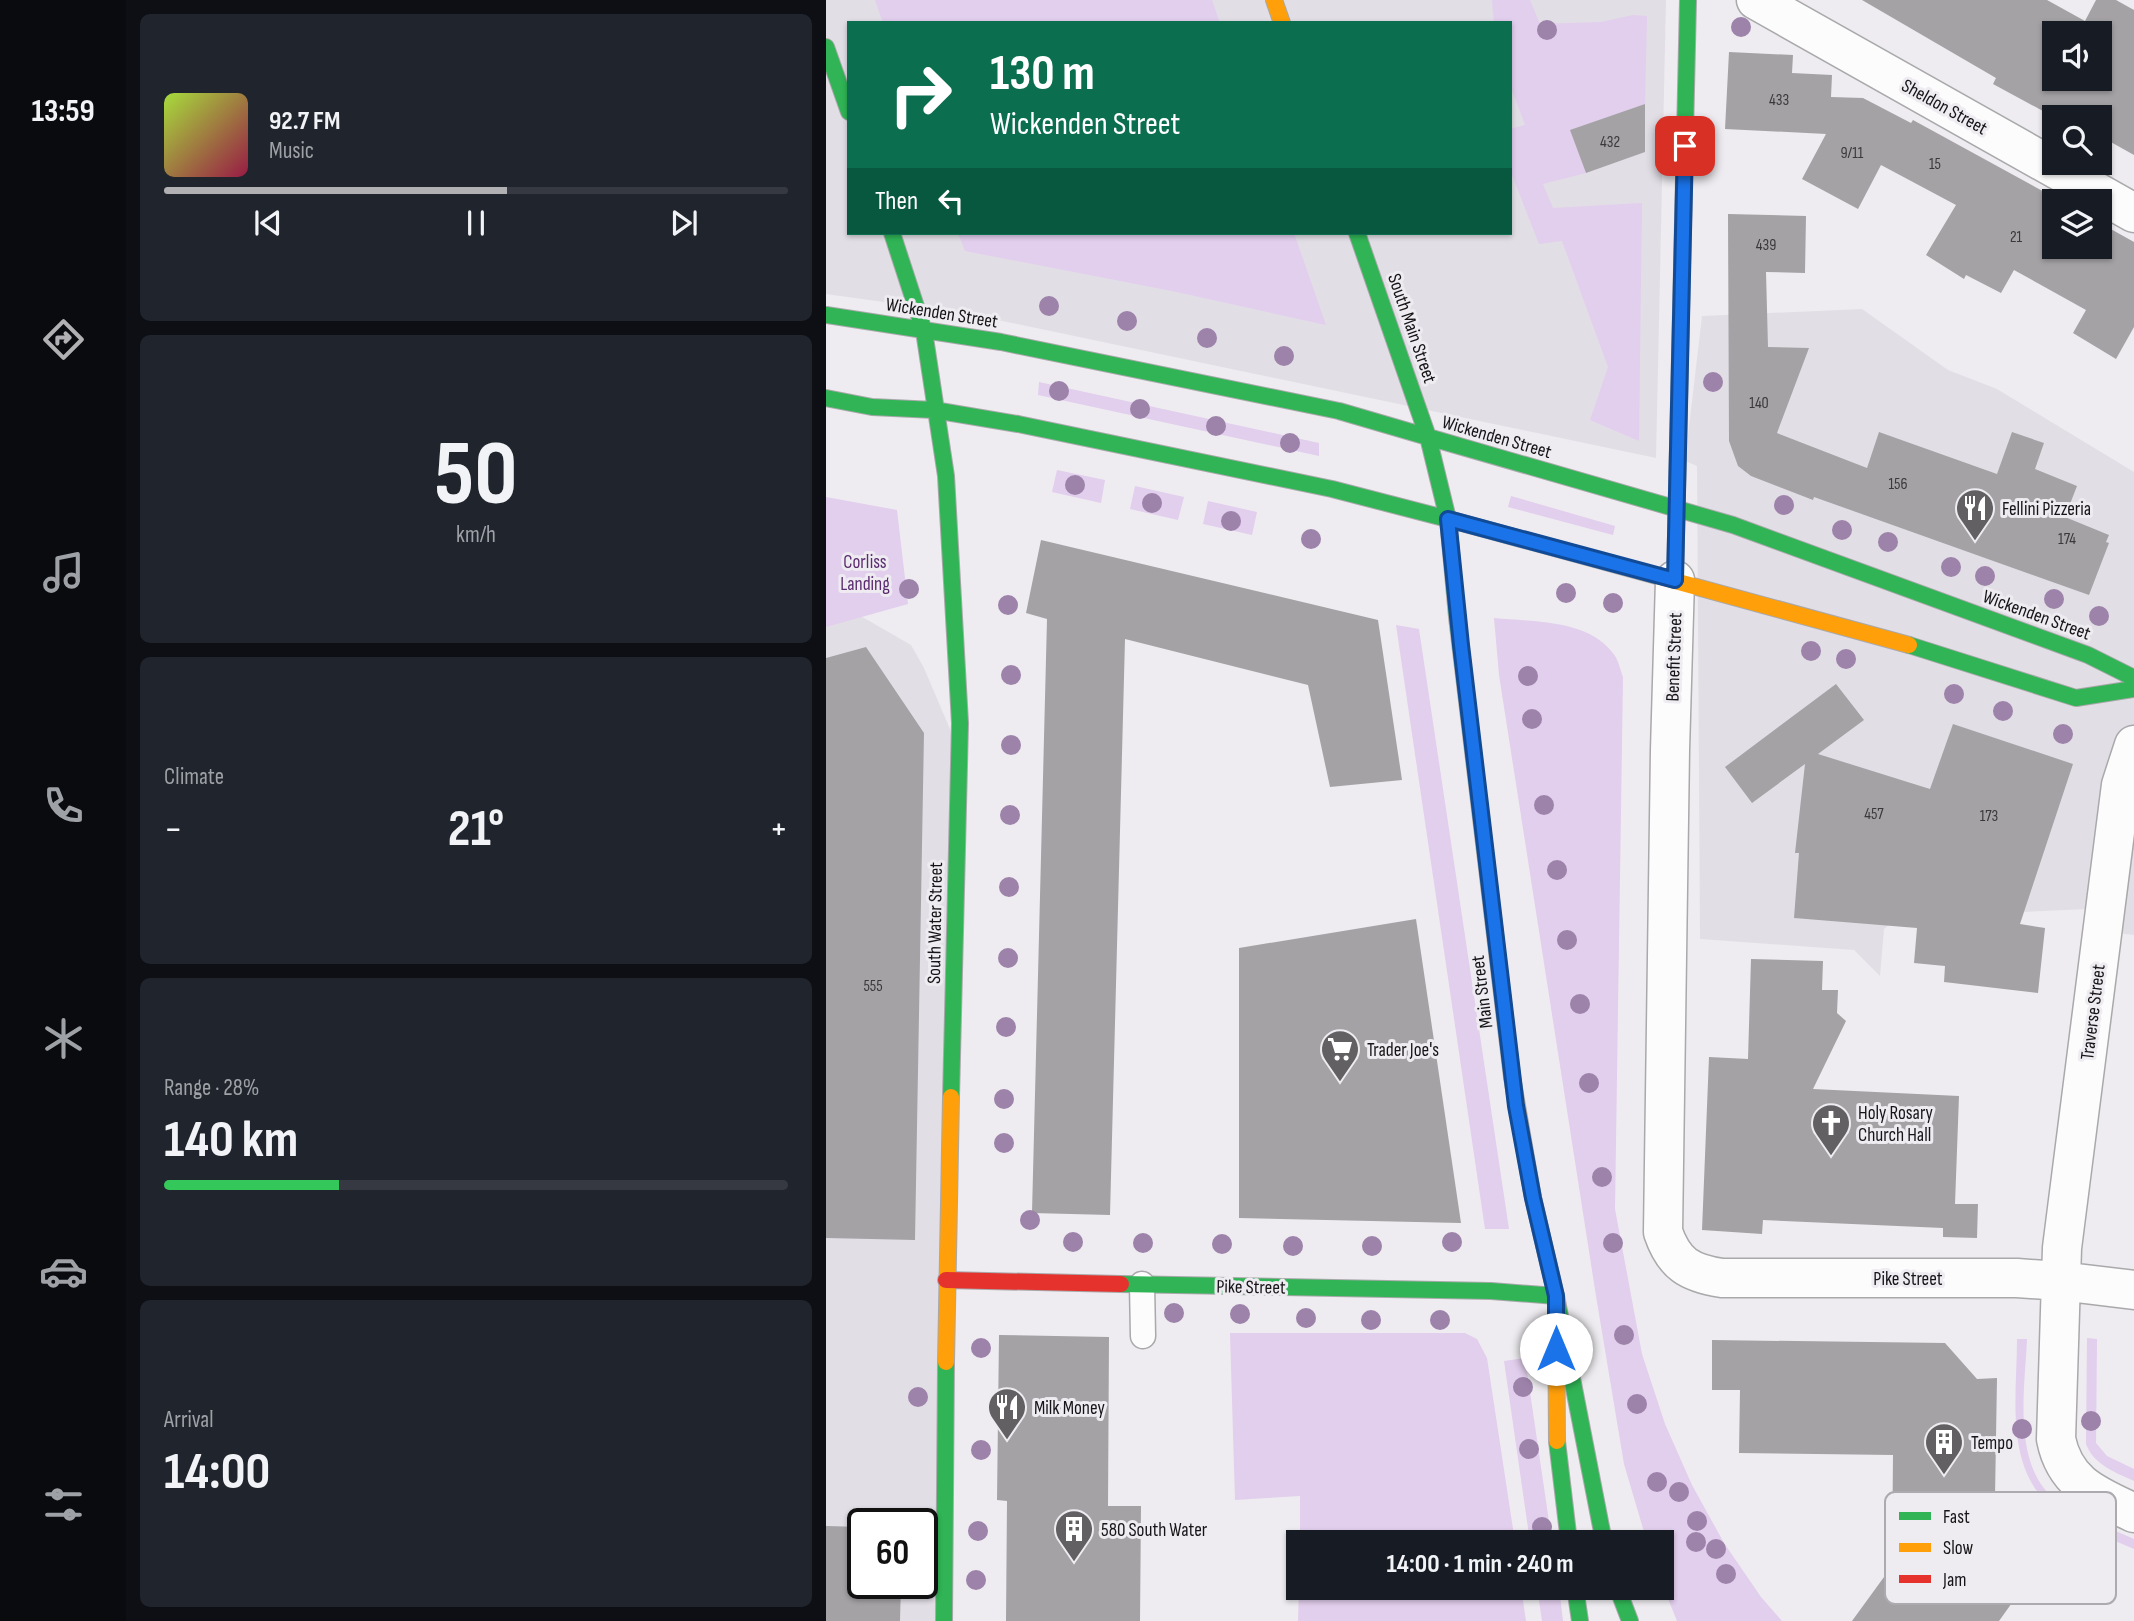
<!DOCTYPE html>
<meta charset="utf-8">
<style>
body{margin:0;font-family:"Sofia Sans Condensed",sans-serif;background:#20242c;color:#f1f3f6;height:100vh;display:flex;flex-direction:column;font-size:26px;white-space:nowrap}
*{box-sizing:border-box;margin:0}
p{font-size:23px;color:#9ea1a6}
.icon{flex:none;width:38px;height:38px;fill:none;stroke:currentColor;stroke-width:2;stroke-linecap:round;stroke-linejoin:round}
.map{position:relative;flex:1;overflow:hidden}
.sheet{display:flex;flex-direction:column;gap:14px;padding:14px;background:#0d0f14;width:700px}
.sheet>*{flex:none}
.banner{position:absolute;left:21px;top:21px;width:665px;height:214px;border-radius:0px;box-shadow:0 2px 5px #0004;background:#0b6e4f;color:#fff;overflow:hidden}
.controls{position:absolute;left:1216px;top:21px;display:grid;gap:14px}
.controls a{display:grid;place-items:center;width:70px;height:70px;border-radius:0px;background:#171b24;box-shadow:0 2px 5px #0004;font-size:35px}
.speed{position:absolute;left:21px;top:1508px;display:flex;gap:14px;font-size:35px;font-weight:700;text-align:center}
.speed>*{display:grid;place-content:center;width:91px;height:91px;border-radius:50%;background:#171b24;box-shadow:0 2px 5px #0004;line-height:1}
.speed .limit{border:4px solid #111;border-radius:10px;background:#fff;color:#111}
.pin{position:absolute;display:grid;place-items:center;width:60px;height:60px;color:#fff;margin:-30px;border-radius:14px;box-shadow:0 4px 10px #0006}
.me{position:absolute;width:77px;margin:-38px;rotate:0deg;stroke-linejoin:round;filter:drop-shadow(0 0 5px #0008)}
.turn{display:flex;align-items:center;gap:24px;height:147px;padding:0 28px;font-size:32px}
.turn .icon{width:91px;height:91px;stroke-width:2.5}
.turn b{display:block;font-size:49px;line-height:60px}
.then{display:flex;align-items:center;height:66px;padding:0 28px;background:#0003;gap:14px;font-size:26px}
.big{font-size:52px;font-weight:700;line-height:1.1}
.sheet .card{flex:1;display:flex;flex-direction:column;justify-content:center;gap:10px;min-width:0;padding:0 24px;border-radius:10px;background:#20242c}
.sheet .dial{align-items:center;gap:0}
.dial b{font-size:91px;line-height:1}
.song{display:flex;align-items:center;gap:21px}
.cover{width:84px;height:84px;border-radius:10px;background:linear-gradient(135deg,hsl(80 70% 55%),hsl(340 70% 35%))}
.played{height:7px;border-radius:4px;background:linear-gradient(90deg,#b1b1b3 55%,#363941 55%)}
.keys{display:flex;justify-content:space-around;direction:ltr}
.heat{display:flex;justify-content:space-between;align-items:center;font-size:38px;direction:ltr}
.charge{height:10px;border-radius:5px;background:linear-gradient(90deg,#34c759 28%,#363941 0)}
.trip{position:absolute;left:460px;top:1530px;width:388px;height:70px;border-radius:0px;background:#171b24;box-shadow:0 2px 5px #0004;font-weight:700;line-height:70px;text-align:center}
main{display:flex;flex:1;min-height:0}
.menu{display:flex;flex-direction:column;width:126px;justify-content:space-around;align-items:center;background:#090b0e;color:#9ea1a6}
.menu .icon{width:49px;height:49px}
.menu .on{color:#b1b1b3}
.menu b{font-size:32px;color:#f1f3f6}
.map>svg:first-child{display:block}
</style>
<main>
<nav class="menu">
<b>13:59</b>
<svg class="icon on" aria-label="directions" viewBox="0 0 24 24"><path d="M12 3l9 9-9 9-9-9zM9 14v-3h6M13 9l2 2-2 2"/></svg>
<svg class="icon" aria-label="music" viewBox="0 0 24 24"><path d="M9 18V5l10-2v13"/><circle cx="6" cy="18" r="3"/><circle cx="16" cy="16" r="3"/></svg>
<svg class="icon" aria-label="phone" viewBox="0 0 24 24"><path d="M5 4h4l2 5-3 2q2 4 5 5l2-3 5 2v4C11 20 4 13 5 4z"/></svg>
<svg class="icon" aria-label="climate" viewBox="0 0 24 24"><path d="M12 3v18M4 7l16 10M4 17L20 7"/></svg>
<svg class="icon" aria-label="car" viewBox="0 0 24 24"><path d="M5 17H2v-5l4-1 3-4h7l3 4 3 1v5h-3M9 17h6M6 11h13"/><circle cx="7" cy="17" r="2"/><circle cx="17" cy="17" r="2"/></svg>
<svg class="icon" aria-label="filters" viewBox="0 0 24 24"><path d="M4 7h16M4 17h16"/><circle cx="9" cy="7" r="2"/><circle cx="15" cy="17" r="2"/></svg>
</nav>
<section class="sheet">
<div class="card">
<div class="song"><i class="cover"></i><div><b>92.7 FM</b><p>Music</p></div></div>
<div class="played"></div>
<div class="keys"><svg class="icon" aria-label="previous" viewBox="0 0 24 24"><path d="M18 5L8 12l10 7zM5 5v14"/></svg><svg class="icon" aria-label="pause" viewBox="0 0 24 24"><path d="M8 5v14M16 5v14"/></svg><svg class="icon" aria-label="next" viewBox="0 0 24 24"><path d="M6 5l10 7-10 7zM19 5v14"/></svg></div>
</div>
<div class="card dial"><b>50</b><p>km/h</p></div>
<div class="card"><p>Climate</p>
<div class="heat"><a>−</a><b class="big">21°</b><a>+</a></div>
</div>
<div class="card"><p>Range · 28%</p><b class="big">140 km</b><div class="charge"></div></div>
<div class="card"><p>Arrival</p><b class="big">14:00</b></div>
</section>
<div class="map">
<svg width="1308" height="1621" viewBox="0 0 1308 1621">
<rect width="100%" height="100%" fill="#eeecf0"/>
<path fill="#e2dee6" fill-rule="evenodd" d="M 0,0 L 840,0 L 830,458 L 143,314 L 0,294 ZM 23,23 L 684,23 L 684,233 L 23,233 Z
M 1036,309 L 1122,370 L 1171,389 L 1308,472 L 1308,935 L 1275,931 L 1261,909 L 1155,914 L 1088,903 L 1058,929 L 1054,976 L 1028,950 L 874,939 L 871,466 L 859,461 L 876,316 Z
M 0,596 L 85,645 L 98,668 L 138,762 L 120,1621 L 0,1621 ZM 37,1524 L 96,1524 L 96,1584 L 37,1584 Z"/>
<path fill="#e2ceed" d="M 49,0 L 386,0 L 394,23 L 57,23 Z
M 666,0 L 704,0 L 714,24 L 775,22 L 807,15 L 821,16 L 819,104 L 745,130 L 760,173 L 717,184 L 727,208 L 816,203 L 813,441 L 764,420 L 782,367 L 736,241 L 713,244 L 684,170 L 684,129 L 699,125 L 684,85 L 684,23 L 668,23 Z
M 132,233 L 468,233 L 500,325 L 346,291 L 139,251 Z
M 213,382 L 493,443 L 493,456 L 212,395 Z
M 231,470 L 279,480 L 275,503 L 226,492 Z
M 309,486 L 358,497 L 352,520 L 304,509 Z
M 685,496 L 789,526 L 787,535 L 682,507 Z
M 0,497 L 71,510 L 82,604 L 0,627 Z
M 382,501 L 431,512 L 426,535 L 377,524 Z
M 668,618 C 706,622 760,619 786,652 C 792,658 794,669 797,677 L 789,1209 L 816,1354 L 839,1424 L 866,1485 L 898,1543 L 935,1597 L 956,1621 L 851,1621 L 837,1586 L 836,1542 L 821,1542 L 798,1464 L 770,1296 L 673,675 Z
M 570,625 L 593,629 L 683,1229 L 659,1229 Z
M 404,1333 L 639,1333 L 651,1339 L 661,1358 L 689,1542 L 474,1542 L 474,1496 L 409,1500 Z
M 1261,1338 L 1271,1339 L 1270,1443 L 1281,1456 L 1308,1469 L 1308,1481 C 1289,1472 1268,1465 1260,1444 Z
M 1191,1339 L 1201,1339 C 1199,1388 1186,1462 1227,1498 C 1249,1517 1282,1527 1308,1539 L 1308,1549 C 1285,1539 1261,1530 1239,1517 C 1176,1478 1191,1402 1191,1339 Z
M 699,1358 L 726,1542 L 704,1542 L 678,1361 Z
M 473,1587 L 695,1587 L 700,1621 L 472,1621 Z
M 711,1587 L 733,1587 L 737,1621 L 716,1621 Z"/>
<path fill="#a4a2a5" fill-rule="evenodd" d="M 1036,0 L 1221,0 L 1259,21 L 1270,0 L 1290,0 L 1308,10 L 1308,155 L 1274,136 L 1274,117 L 1228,117 L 1167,84 L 1170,78 ZM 1228,33 L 1274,33 L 1274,79 L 1228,79 Z
M 903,52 L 967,55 L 966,73 L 1006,75 L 1005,97 L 1037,98 L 1085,123 L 1087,120 L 1235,201 L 1228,201 L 1228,247 L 1274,247 L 1274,223 L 1308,242 L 1308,327 L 1290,359 L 1247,333 L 1260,310 L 1188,270 L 1175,293 L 1140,275 L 1138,279 L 1100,255 L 1130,205 L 1055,165 L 1032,209 L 976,179 L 1000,134 L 899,129 Z
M 819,104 L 819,152 L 760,173 L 744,130 Z
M 902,214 L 980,216 L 979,273 L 940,272 L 942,347 L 983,348 L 951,433 L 1041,468 L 1053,432 L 1171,474 L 1186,432 L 1218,443 L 1209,469 L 1251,486 L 1239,517 L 1283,535 L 1280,542 L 1283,543 L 1263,595 L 988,497 L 987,500 L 925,476 L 912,466 L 903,441 Z
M 215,540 L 552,620 L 576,780 L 504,787 L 482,685 L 299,639 L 284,1215 L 206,1213 L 221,619 L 200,613 Z
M 40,647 L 98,733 L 89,1240 L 0,1238 L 0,658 Z
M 1010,684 L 1038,720 L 992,754 L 1104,789 L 1127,724 L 1247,764 L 1194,924 L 1219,928 L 1212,993 L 1118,982 L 1119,966 L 1088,963 L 1091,928 L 968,918 L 973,853 L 969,853 L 979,764 L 926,803 L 899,767 Z
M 590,919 L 635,1223 L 413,1218 L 413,948 Z
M 925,959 L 997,961 L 996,990 L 1012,990 L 1011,1013 L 1020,1021 L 987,1089 L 1133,1096 L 1129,1204 L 1152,1204 L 1151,1238 L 1117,1237 L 1117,1228 L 937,1220 L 936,1234 L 876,1230 L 883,1057 L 922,1059 Z
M 173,1335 L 283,1337 L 282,1506 L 315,1506 L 314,1621 L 180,1621 L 181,1501 L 171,1500 Z
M 886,1340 L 1119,1343 L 1151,1379 L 1171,1378 L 1169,1497 L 1230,1541 L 1173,1621 L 1026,1621 L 1066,1566 L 1067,1455 L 913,1453 L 914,1390 L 886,1390 Z
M 0,1526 L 37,1527 L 37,1584 L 75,1584 L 74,1621 L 0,1621 Z"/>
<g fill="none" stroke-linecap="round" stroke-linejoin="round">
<defs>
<path id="lane" d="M 316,1284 L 317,1336"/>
<path id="street" d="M 930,0 L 1308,213
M 849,580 L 844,750 L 837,1232 C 848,1264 863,1273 896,1278 L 1191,1278 L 1234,1281 L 1308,1290
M 1308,745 L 1295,785 L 1236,1248 L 1230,1439 C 1239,1484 1270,1495 1308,1513"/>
<path id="fast" d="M 0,47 L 23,112
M 66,233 L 98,331 L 120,476 L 134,723 L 125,1097
M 531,233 L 602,437 L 622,519 L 631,617 L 686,1077
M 0,315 L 175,342 L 513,411 L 602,437
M 0,398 L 46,407 L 108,410 L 192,424 L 506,489 L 622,519
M 602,437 L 907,525 L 1262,655 L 1308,678
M 849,580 L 862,0
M 1083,645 L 1250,698 L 1308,689
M 295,1284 L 665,1291 L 730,1296
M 730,1296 L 778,1542
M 731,1441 L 743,1542
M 749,1587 L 754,1621
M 791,1587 L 804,1621
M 118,1621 L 120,1362"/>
<path id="slow" d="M 448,0 L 456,23
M 622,519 L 1083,645
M 686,1077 L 707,1198 L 730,1296 L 731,1441
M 120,1362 L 125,1097"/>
<path id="jam" d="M 120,1280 L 295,1284"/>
</defs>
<use href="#lane" stroke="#a9a8aa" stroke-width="27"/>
<use href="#street" stroke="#a9a8aa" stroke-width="41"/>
<use href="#fast" stroke="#a9a8aa" stroke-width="18"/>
<use href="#slow" stroke="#a9a8aa" stroke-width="18"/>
<use href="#jam" stroke="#a9a8aa" stroke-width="18"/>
<use href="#lane" stroke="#fcfcfd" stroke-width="24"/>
<use href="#street" stroke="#fcfcfd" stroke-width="38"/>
<use href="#fast" stroke="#30b455" stroke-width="16"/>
<use href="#slow" stroke="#ff9f0a" stroke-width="16"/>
<use href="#jam" stroke="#e5322d" stroke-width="16"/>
</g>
<g fill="#9d82aa">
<circle cx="915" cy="27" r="10"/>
<circle cx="721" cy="30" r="10"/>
<circle cx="223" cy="306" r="10"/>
<circle cx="301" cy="321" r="10"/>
<circle cx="381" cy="338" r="10"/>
<circle cx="458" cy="356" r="10"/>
<circle cx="887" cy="382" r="10"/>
<circle cx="233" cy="391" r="10"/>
<circle cx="314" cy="409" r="10"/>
<circle cx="390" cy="426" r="10"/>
<circle cx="464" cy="443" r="10"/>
<circle cx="249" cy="485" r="10"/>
<circle cx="326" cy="503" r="10"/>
<circle cx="958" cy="505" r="10"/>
<circle cx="405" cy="521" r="10"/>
<circle cx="1016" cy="530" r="10"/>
<circle cx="485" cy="539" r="10"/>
<circle cx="1062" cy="542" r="10"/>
<circle cx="1125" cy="567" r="10"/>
<circle cx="1159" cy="576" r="10"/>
<circle cx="83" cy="589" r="10"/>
<circle cx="740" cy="593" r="10"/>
<circle cx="1228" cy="599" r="10"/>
<circle cx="787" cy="603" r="10"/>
<circle cx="182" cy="605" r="10"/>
<circle cx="1273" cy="616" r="10"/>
<circle cx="985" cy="651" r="10"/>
<circle cx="1020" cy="659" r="10"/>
<circle cx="185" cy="675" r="10"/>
<circle cx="702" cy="676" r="10"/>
<circle cx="1128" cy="694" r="10"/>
<circle cx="1177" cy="711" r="10"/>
<circle cx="706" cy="719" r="10"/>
<circle cx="1237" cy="734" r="10"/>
<circle cx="185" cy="745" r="10"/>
<circle cx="718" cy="805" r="10"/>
<circle cx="184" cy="815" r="10"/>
<circle cx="731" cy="870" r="10"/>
<circle cx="183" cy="887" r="10"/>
<circle cx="741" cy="940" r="10"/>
<circle cx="182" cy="958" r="10"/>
<circle cx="754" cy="1004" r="10"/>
<circle cx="180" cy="1027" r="10"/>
<circle cx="763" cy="1083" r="10"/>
<circle cx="178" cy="1099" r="10"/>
<circle cx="178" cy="1143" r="10"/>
<circle cx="776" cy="1177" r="10"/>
<circle cx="204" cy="1220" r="10"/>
<circle cx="247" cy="1242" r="10"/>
<circle cx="626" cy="1242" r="10"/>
<circle cx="317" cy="1243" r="10"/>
<circle cx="787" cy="1243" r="10"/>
<circle cx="396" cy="1244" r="10"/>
<circle cx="467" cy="1246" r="10"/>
<circle cx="546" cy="1246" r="10"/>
<circle cx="348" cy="1313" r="10"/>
<circle cx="414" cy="1314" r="10"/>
<circle cx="480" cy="1318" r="10"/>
<circle cx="545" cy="1320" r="10"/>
<circle cx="614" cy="1320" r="10"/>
<circle cx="798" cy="1335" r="10"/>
<circle cx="155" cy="1348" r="10"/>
<circle cx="697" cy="1387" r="10"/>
<circle cx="92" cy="1397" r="10"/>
<circle cx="811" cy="1404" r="10"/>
<circle cx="1265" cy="1421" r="10"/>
<circle cx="1196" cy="1429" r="10"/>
<circle cx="703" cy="1449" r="10"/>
<circle cx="155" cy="1450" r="10"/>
<circle cx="831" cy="1482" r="10"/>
<circle cx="853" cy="1492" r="10"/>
<circle cx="871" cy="1521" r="10"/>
<circle cx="716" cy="1527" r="10"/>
<circle cx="152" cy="1531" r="10"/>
<circle cx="870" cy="1542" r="10"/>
<circle cx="890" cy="1549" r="10"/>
<circle cx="900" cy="1574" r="10"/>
<circle cx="150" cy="1580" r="10"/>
</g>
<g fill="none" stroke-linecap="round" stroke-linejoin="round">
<defs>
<path id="route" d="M 730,1349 L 730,1296 L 707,1198 L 690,1106 L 635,645 L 622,519 L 849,580 L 859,146"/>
</defs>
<use href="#route" stroke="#114b97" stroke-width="18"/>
<use href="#route" stroke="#1a73e8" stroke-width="12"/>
</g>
<defs>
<symbol id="restaurant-pin" viewBox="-11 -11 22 30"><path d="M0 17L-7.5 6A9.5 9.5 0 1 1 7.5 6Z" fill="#626062" stroke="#eeebf1"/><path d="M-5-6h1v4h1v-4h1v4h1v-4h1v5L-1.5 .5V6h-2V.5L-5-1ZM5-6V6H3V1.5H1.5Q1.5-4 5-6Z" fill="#fff"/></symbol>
<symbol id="supermarket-pin" viewBox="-11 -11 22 30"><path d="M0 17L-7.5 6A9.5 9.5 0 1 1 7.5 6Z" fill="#626062" stroke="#eeebf1"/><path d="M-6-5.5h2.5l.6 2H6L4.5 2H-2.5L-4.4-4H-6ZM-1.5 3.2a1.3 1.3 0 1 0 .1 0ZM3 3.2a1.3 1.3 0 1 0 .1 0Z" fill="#fff"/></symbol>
<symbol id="church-pin" viewBox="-11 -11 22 30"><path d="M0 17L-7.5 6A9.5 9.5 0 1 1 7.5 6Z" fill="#626062" stroke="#eeebf1"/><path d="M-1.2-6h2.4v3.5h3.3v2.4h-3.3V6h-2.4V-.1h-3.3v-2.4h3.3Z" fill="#fff"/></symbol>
<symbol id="building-pin" viewBox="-11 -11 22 30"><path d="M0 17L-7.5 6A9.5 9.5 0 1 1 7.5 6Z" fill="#626062" stroke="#eeebf1"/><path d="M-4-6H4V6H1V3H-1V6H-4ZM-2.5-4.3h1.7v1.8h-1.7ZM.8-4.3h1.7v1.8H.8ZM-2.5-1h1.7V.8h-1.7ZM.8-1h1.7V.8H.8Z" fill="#fff"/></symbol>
</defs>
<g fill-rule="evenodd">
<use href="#restaurant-pin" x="1127" y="486" width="44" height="60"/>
<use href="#supermarket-pin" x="492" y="1027" width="44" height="60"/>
<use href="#church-pin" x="983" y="1101" width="44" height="60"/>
<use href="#restaurant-pin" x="159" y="1385" width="44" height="60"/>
<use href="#building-pin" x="1096" y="1420" width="44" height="60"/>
<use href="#building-pin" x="226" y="1507" width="44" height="60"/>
</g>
<g text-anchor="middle" stroke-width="6" stroke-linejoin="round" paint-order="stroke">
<g font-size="16" fill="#3a383a">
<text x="953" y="105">433</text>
<text x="784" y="147">432</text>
<text x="1026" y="158">9/11</text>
<text x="1109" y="169">15</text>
<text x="1190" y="242">21</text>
<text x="940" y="250">439</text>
<text x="933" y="408">140</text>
<text x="1072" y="489">156</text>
<text x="1241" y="544">174</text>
<text x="1048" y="819">457</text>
<text x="1163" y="821">173</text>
<text x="47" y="991">555</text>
</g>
<g font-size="19" fill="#161416" stroke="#eeebf1">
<text transform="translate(1119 106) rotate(29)" y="7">Sheldon Street</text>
<text transform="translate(116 312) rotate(9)" y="7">Wickenden Street</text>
<text transform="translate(587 328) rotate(71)" y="7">South Main Street</text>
<text transform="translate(671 436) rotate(16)" y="7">Wickenden Street</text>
<text transform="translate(1211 614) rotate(20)" y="7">Wickenden Street</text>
<text transform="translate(847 657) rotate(-88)" y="7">Benefit Street</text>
<text transform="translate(108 923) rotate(-89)" y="7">South Water Street</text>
<text transform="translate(655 992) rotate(-97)" y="7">Main Street</text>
<text transform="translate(1266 1012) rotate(-83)" y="7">Traverse Street</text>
<text x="1082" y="1285">Pike Street</text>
<text transform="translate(425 1286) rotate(1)" y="7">Pike Street</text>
</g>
<g font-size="19" fill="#161416" stroke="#eeebf1" text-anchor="start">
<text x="1176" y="515">Fellini Pizzeria</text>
<text x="541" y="1056">Trader Joe's</text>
<text x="1032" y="1119">Holy Rosary<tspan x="1032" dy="22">Church Hall</tspan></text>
<text x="208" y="1414">Milk Money</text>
<text x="1145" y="1449">Tempo</text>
<text x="275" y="1536">580 South Water</text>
</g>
<g font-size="19" fill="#5b2c70" stroke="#eeebf1">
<text x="39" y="568">Corliss<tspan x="39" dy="22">Landing</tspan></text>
</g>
</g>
<rect x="1059" y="1492" width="231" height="112" rx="10" fill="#eeebf1" stroke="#adaaaf" stroke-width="2"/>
<rect x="1073" y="1512" width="32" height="8" fill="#30b455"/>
<rect x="1073" y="1543" width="32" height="9" fill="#ff9f0a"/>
<rect x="1073" y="1575" width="32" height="8" fill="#e5322d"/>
<g font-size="19" fill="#161416">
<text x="1117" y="1523">Fast</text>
<text x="1117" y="1554">Slow</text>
<text x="1117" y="1586">Jam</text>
</g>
</svg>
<div class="controls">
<a><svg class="icon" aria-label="sound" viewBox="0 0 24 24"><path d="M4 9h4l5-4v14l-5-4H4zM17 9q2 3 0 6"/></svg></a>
<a><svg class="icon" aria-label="search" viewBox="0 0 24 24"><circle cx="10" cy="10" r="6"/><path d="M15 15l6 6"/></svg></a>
<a><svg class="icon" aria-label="layers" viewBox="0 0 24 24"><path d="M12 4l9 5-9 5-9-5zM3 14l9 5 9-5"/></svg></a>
</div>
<div class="speed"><div class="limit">60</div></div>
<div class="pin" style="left:859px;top:146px;background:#d93025"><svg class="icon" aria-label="arrive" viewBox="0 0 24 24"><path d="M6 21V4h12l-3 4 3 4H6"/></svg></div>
<svg class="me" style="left:730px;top:1349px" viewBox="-20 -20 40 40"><circle r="19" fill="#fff"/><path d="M0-13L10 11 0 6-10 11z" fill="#1a73e8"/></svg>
<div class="trip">14:00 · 1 min · 240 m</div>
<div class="banner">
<div class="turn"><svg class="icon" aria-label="right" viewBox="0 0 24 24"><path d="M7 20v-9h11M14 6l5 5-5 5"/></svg><div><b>130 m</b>Wickenden Street</div></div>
<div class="then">Then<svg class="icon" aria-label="left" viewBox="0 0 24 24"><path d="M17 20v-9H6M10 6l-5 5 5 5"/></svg></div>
</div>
</div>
</main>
